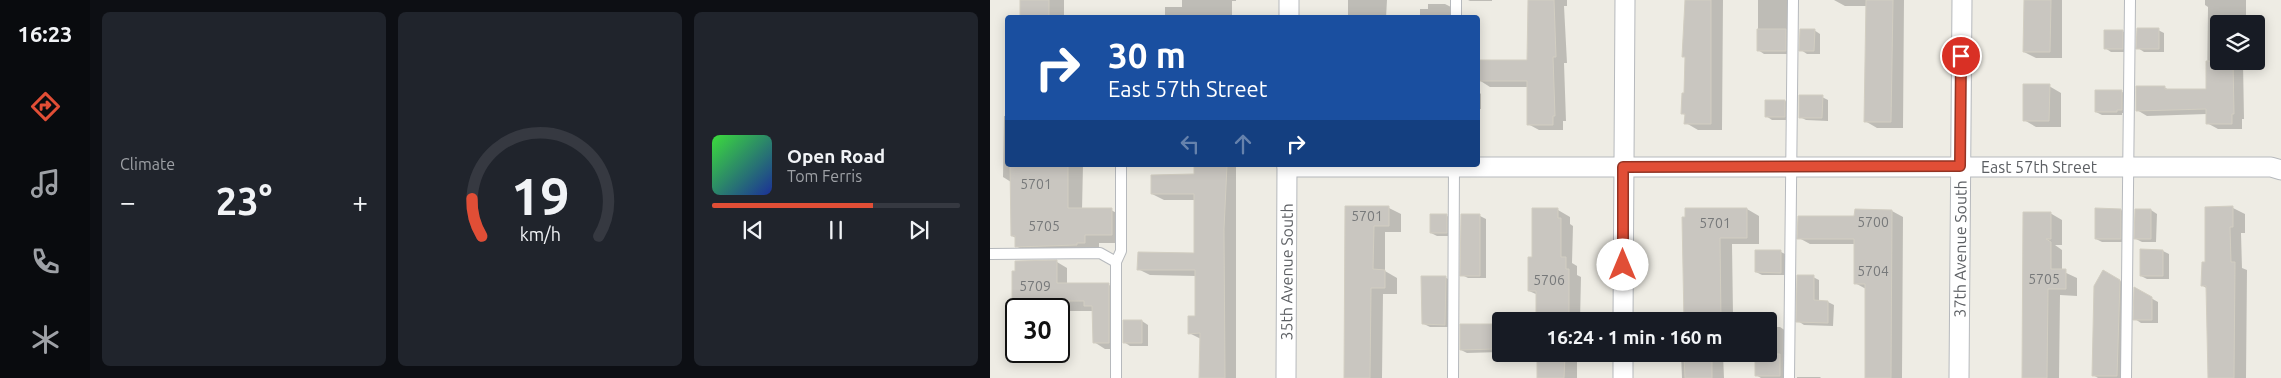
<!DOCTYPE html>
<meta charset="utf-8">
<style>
body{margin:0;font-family:Ubuntu,sans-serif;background:#20242c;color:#f1f3f6;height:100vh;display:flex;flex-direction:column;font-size:19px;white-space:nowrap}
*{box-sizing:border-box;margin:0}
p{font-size:16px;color:#9ea1a6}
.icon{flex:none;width:28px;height:28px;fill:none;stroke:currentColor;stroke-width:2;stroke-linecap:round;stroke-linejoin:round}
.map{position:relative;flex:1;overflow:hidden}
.drawer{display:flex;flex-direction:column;gap:12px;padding:12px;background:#0d0f14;width:900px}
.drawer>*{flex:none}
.guide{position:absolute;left:15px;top:15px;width:475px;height:152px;border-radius:5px;box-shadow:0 2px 12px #0003;background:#1a4fa0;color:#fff;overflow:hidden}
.tools{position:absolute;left:1220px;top:15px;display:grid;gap:10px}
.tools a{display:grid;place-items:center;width:55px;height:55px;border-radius:5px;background:#171b24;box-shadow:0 2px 12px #0003;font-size:25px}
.speed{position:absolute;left:15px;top:298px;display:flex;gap:10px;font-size:25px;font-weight:700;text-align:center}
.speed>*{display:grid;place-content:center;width:65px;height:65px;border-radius:50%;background:#171b24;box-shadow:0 2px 12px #0003;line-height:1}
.speed .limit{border:2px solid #111;border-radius:8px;background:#fff;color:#111}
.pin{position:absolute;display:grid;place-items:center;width:42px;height:42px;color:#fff;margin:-21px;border:2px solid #fff;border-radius:50%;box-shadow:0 1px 5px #0007}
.me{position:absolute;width:55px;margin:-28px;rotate:0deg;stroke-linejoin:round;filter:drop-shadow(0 0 4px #0008)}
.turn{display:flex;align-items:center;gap:18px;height:105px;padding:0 20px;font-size:22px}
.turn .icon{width:65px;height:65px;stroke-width:2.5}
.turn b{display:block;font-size:35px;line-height:42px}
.lanes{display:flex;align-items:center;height:48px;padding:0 20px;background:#0003;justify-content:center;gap:25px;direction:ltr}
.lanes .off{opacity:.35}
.big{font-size:38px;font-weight:600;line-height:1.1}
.drawer .card{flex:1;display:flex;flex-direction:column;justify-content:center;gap:8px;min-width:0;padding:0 18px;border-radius:8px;background:#20242c}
.drawer .dial{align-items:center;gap:0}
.dial svg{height:130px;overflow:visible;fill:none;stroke:#363941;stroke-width:7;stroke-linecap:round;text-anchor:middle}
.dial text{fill:#f1f3f6;stroke:none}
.song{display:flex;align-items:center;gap:15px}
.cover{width:60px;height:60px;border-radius:8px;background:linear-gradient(135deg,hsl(120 70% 55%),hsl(230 70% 35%))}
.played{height:5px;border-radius:2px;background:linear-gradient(90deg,#e14e36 65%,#363941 65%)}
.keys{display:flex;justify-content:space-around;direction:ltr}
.heat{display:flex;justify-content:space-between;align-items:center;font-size:28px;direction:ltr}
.drawer .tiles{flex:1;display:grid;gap:12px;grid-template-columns:repeat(3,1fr)}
.trip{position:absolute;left:502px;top:312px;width:285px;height:50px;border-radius:5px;background:#171b24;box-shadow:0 2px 12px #0003;font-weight:600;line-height:50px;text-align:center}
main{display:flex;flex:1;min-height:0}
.tabs{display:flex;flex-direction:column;width:90px;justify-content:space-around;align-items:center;background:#090b0e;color:#9ea1a6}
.tabs .icon{width:35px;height:35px}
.tabs .active{color:#e14e36}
.tabs b{font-size:22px;color:#f1f3f6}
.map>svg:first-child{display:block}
</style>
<main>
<nav class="tabs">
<b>16:23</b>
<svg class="icon active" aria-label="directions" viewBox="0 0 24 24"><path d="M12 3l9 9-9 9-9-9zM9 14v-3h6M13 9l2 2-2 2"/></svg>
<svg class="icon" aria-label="music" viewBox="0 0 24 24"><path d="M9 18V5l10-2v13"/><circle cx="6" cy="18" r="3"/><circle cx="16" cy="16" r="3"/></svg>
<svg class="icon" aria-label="phone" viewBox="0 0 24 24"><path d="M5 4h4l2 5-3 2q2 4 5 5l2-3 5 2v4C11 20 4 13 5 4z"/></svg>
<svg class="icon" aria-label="climate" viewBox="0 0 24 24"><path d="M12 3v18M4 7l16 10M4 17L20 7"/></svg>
</nav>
<section class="drawer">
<div class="tiles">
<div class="card"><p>Climate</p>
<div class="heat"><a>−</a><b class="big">23°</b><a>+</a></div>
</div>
<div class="card dial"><svg viewBox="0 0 100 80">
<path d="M14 69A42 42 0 1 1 86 69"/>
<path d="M14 69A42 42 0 0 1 8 46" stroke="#e14e36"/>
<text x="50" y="56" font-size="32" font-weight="700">19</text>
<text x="50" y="72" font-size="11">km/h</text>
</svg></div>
<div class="card">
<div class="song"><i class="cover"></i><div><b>Open Road</b><p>Tom Ferris</p></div></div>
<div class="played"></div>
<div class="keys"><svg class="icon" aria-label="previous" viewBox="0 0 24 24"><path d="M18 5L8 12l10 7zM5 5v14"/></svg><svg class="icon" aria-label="pause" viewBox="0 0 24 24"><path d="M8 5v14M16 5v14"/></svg><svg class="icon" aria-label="next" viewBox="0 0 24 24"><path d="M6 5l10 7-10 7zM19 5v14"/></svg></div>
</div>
</div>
</section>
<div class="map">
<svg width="1291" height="378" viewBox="0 0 1291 378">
<rect width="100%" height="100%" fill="#eeece4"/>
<path fill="#0003" d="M 32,0 L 74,0 L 74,18 L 32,18 Z
M 192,0 L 246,0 L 246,1 L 242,1 L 242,18 L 175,18 L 175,7 L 192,7 Z
M 358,0 L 397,0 L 396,18 L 358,18 Z
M 478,0 L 502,0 L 502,1 L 480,1 Z
M 539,0 L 577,0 L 577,6 L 574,6 L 577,63 L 574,63 L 576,121 L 573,121 L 573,130 L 549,130 L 538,124 L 538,87 L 500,87 L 489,80 L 539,61 Z
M 696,0 L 733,0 L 732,130 L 708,130 L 696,123 L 696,115 L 693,114 L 696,58 L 694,56 Z
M 768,0 L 798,0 L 801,54 L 774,54 L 768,50 Z
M 844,0 L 914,0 L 913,128 L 887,128 L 875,121 L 878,6 L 855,6 Z
M 1035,0 L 1072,0 L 1072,58 L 1046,58 L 1034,52 Z
M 1215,0 L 1256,0 L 1256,24 L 1229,24 L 1229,61 L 1255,61 L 1253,62 L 1254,119 L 1252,119 L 1252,129 L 1228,129 L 1217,123 L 1217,114 L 1157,116 L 1147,110 L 1174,87 L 1179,90 L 1217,90 L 1218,7 L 1215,5 Z
M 438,4 L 455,4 L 461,7 L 461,18 L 430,18 L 430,9 L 438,9 Z
M 824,30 L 830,34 L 830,54 L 817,54 L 811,50 Z
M 1168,30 L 1174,33 L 1174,52 L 1154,52 L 1148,48 Z
M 1132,31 L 1138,34 L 1138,52 L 1121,52 L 1115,48 Z
M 1059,86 L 1071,93 L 1071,127 L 1046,127 L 1034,120 Z
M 488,91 L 491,94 L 491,109 L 488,109 Z
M 1132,92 L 1138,95 L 1138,113 L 1132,113 L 1132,115 L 1112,115 L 1106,112 Z
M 832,97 L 838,100 L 838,121 L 816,120 L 810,117 Z
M 795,101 L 801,104 L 801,120 L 782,120 L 776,116 Z
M 14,116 L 18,116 L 18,165 L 93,165 L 92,210 L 121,210 L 136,218 L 136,243 L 109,243 L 109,251 L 41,255 L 26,246 L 26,238 L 22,236 L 21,182 L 13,177 Z
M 206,165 L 246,165 L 246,378 L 210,378 L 211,339 L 199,333 L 206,317 L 206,276 L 160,275 L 148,269 L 205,254 L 205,200 L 174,200 L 162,194 L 206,176 Z
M 357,207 L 399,208 L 411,214 L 411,232 L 395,232 L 395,271 L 407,278 L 407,294 L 393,294 L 392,378 L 356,378 Z
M 1243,208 L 1255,214 L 1255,233 L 1251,233 L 1252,268 L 1257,270 L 1256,378 L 1218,378 L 1218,289 L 1213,286 L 1216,263 Z
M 757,209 L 769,216 L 769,244 L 742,244 L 743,315 L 748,318 L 748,321 L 690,321 L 690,312 L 695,312 L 694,219 Z
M 568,210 L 580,217 L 580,224 L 583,226 L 582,263 L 587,266 L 587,275 L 591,277 L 590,321 L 548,321 L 548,295 L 539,291 L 543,259 Z
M 1131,210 L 1137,214 L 1136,242 L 1112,242 L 1106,239 Z
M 1161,210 L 1167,214 L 1166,242 L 1152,242 L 1146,239 Z
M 902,211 L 913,217 L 912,378 L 875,378 L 876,289 L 865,283 L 866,244 L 820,244 L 809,238 L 866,217 Z
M 1034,213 L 1060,213 L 1072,220 L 1072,245 L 1065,245 L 1072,250 L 1072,271 L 1087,278 L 1087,296 L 1070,295 L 1069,378 L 1033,378 Z
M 457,216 L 463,219 L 462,236 L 447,236 L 441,233 Z
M 472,216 L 490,216 L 496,219 L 496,278 L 478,278 L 472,275 Z
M 767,251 L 791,252 L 797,255 L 797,275 L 772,275 L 766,272 Z
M 1173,251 L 1179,254 L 1179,279 L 1157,279 L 1151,276 Z
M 67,262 L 77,268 L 77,285 L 119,285 L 129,291 L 129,349 L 115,349 L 104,342 L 104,311 L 71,311 L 72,349 L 69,349 L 69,309 L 26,309 L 26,351 L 65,351 L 66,362 L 28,362 L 18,356 L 17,330 L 23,329 L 23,272 Z
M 1113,272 L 1136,284 L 1132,378 L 1108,378 L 1103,375 Z
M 455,277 L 461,281 L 461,327 L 440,327 L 434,324 Z
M 823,277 L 829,280 L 829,302 L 838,302 L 844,305 L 843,326 L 814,325 L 808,321 Z
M 1145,289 L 1168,302 L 1168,323 L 1151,323 L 1145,319 Z
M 152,321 L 158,325 L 158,346 L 140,346 L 134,342 Z
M 506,326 L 511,329 L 511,352 L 477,353 L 471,350 Z
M 779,327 L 790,327 L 796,331 L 796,378 L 771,378 L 766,375 L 766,354 L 779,354 Z
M 548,354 L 587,354 L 587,378 L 548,378 Z
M 691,354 L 733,354 L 734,378 L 692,378 Z
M 807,377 L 830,377 L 831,378 L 807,378 Z"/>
<path fill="#c9c6c0" stroke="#d2cec2" d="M 30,0 L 59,0 L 59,18 L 30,18 Z
M 538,0 L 564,0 L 566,57 L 563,57 L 565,116 L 563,116 L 563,125 L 537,125 L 537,81 L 488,81 L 488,60 L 537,60 Z
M 695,0 L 721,0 L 721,124 L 694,124 L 695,114 L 691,114 L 692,93 L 694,93 L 695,57 L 692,57 Z
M 876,0 L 903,0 L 901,122 L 874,122 Z
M 1034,0 L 1061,0 L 1060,52 L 1033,52 Z
M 1147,28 L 1169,28 L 1169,49 L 1146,49 Z
M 767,29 L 796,29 L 796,51 L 767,51 Z
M 810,29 L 825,29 L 824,51 L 809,51 Z
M 1114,30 L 1133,30 L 1133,49 L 1114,49 Z
M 1216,61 L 1243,61 L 1244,114 L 1242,114 L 1242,124 L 1216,124 L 1216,109 L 1146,111 L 1146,86 L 1175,86 L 1175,89 L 1216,89 Z
M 1033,84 L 1060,84 L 1059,121 L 1033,121 Z
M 1105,90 L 1132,90 L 1132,110 L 1127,110 L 1127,112 L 1105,112 Z
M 809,95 L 833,95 L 832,118 L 809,118 Z
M 775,100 L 795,100 L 795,117 L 775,117 Z
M 20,165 L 78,165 L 78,208 L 122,208 L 122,235 L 95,235 L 95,243 L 87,243 L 87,245 L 25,247 L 25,236 L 21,236 Z
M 204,165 L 237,165 L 234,229 L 235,378 L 209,378 L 210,333 L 198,334 L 198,316 L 205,316 L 205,270 L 147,270 L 148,252 L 204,253 L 204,194 L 161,194 L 161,175 L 204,174 Z
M 355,206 L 399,206 L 399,226 L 384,226 L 383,269 L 395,270 L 395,288 L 381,288 L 380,378 L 354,378 Z
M 1243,206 L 1243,227 L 1240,227 L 1241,262 L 1245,262 L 1244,378 L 1218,378 L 1216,286 L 1211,286 L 1212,262 L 1215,262 L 1215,207 Z
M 542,208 L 568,208 L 568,218 L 571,218 L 571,257 L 576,257 L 576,269 L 579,269 L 579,321 L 546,321 L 546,291 L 538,291 L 538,257 L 542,257 Z
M 695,208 L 757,208 L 757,238 L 730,238 L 731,321 L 694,321 L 692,217 L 695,217 Z
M 1105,208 L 1131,209 L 1131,239 L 1105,239 Z
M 865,209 L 902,210 L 901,378 L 875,378 L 875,284 L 864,284 L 864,239 L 807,239 L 808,216 L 864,216 Z
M 1145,209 L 1161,209 L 1161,239 L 1144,239 Z
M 1033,212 L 1061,212 L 1061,239 L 1056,239 L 1061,242 L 1061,269 L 1076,269 L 1076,289 L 1058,289 L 1057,378 L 1032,378 Z
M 440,214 L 457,214 L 457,233 L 440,233 Z
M 471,214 L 490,214 L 490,276 L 470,276 Z
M 1150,249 L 1173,250 L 1173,276 L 1150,276 Z
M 765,250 L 791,250 L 791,273 L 765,272 Z
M 67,260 L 67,283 L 119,283 L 119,343 L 103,343 L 102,306 L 94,306 L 94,301 L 22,301 L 22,271 L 25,271 L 25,261 Z
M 1113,270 L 1130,280 L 1127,376 L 1102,376 L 1104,286 Z
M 807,275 L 824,275 L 824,300 L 838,301 L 838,323 L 806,322 Z
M 431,276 L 456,276 L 455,325 L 432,324 Z
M 1144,287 L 1162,297 L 1162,320 L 1143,320 Z
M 133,320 L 152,320 L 152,343 L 133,343 Z
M 470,324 L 506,324 L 506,349 L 470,350 Z
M 765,354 L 790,354 L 790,376 L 765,376 Z
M 694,355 L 722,355 L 722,378 L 695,378 Z
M 547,356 L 575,356 L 574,378 L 547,378 Z"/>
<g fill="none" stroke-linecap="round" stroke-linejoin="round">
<defs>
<path id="lane" d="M 466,18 L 466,0
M 0,254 L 110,253 L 126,262 L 126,378
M 126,262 L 131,251 L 131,165
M 463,378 L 464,165
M 799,378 L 803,0
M 1136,378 L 1140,0"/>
<g id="street">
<path d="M 299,18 L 299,0"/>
<path id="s1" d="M 297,167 L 1281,167 L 1291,170"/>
<path d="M 633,321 L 635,0"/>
<path id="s2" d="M 296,378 L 297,165"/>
<path d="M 633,378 L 633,354"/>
<path id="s3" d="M 969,378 L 972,0"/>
</g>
</defs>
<use href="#lane" stroke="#b6b9bd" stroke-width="12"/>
<use href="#street" stroke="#b6b9bd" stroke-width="21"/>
<use href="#lane" stroke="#fff" stroke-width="10"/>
<use href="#street" stroke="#fff" stroke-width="19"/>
</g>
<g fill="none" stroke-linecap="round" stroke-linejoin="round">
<defs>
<path id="route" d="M 633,265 L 633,167 L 970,166 L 971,56"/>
</defs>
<use href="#route" stroke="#923323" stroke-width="12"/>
<use href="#route" stroke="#e14e36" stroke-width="9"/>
</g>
<g text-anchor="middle" stroke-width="4.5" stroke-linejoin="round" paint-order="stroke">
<g font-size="14" fill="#77797a">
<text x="46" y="189">5701</text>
<text x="377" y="221">5701</text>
<text x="883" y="227">5700</text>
<text x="725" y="228">5701</text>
<text x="54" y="231">5705</text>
<text x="883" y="276">5704</text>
<text x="1054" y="284">5705</text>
<text x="559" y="285">5706</text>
<text x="45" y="291">5709</text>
</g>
<g font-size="16" fill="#5c5f63" stroke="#fff">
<text dy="6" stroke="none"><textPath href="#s1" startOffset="752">East 57th Street</textPath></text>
<text dy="6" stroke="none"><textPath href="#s3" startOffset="129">37th Avenue South</textPath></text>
<text dy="6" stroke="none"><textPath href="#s2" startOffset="106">35th Avenue South</textPath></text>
</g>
</g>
</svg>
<div class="tools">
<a><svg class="icon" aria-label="layers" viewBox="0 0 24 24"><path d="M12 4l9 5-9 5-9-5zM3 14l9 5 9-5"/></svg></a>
</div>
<div class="speed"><div class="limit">30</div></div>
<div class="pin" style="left:971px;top:56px;background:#d93025"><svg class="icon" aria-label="arrive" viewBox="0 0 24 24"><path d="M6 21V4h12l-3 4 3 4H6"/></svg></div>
<svg class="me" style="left:633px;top:265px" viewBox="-20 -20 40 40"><circle r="19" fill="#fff"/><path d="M0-13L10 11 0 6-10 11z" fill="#e14e36"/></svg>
<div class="trip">16:24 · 1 min · 160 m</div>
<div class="guide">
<div class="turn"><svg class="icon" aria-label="right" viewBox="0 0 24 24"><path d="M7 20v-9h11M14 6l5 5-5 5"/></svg><div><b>30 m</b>East 57th Street</div></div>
<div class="lanes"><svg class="icon off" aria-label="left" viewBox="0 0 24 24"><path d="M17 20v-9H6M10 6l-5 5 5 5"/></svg><svg class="icon off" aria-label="ahead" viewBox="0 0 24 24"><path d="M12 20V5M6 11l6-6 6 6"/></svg><svg class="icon" aria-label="right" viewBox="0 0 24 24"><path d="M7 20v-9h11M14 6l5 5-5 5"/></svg></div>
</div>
</div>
</main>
